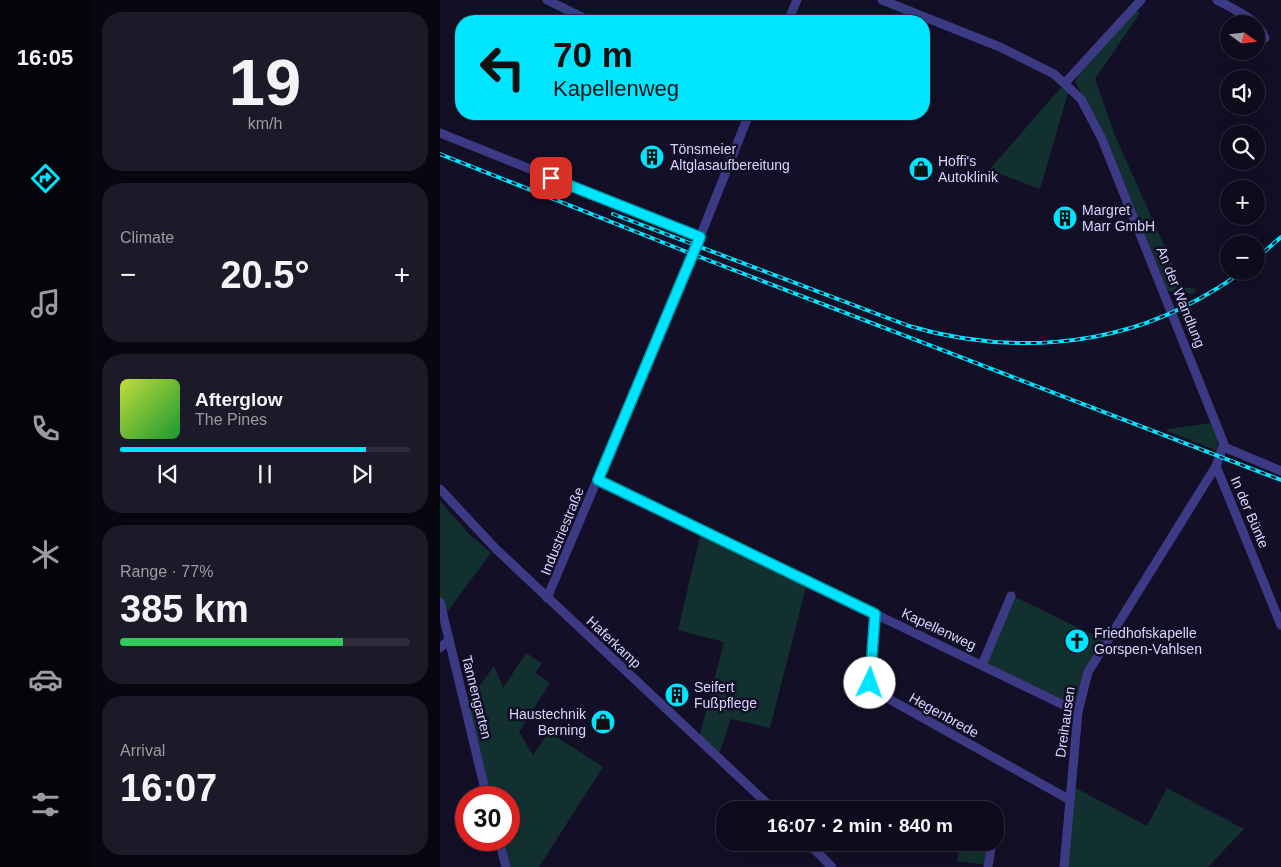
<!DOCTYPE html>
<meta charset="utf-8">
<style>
body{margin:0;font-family:Arial,sans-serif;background:#1c1929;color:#f1f3f6;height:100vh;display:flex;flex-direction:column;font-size:19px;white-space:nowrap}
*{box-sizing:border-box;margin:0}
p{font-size:16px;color:#9b9ba3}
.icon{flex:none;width:28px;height:28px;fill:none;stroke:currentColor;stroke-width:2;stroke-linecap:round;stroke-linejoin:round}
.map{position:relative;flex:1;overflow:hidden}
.details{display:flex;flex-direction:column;gap:12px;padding:12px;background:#08060f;width:350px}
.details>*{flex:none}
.top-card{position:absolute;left:15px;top:15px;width:475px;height:105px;border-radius:20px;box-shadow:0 5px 20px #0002,0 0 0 1px #2e2b3b;background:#00e5ff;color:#111;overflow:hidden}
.needle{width:32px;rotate:105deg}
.fabs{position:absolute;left:780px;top:15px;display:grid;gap:10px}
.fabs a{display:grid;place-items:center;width:45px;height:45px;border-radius:50%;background:#0e0b1c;box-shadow:0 5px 20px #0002,0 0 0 1px #2e2b3b;font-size:25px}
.speed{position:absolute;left:15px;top:786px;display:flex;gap:10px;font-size:25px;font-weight:700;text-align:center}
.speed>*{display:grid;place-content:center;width:65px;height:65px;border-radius:50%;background:#0e0b1c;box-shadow:0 5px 20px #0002,0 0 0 1px #2e2b3b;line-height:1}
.speed .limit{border:8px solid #d22;background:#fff;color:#111}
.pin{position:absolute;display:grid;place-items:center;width:42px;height:42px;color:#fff;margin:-21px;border-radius:10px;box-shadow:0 2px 8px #0006}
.me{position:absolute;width:55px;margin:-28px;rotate:3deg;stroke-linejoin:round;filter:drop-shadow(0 0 4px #0008)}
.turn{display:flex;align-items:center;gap:18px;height:105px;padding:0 15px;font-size:22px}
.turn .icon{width:65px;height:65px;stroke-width:2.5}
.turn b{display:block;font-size:35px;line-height:42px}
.big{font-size:38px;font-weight:800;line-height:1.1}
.details .tile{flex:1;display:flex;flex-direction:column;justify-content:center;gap:8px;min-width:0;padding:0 18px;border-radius:20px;background:#1c1929}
.details .dial{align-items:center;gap:0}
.dial b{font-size:65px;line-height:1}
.song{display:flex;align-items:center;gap:15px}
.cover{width:60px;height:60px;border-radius:8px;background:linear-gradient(135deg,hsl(70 70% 55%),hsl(130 70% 35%))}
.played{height:5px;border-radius:2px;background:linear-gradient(90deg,#00e5ff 85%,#2e2b3b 85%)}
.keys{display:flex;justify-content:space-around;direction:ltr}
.heat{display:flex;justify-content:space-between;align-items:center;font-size:28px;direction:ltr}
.charge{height:8px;border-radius:4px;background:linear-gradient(90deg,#34c759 77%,#2e2b3b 0)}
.trip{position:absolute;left:276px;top:801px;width:288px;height:50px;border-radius:20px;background:#0e0b1c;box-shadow:0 5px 20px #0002,0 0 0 1px #2e2b3b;font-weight:800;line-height:50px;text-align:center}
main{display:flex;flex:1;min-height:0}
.tabs{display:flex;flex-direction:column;width:90px;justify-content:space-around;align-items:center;background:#06040b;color:#9b9ba3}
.tabs .icon{width:35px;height:35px}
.tabs .selected{color:#00e5ff}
.tabs b{font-size:22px;color:#f1f3f6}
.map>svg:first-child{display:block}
</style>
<main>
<nav class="tabs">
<b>16:05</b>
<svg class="icon selected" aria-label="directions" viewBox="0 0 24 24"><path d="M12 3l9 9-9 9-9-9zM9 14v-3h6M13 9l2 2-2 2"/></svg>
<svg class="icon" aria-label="music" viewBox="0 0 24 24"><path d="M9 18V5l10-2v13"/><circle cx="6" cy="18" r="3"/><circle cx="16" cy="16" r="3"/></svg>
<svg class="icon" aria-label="phone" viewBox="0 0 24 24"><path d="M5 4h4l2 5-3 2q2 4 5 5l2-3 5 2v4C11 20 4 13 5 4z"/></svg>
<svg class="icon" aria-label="climate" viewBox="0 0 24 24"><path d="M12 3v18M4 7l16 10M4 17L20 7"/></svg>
<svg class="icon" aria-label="car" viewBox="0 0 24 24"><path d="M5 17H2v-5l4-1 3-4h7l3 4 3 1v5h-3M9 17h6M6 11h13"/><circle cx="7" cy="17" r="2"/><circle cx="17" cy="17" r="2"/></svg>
<svg class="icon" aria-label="filters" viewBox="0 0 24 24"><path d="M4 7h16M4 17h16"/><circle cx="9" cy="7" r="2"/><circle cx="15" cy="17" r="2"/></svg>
</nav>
<section class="details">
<div class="tile dial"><b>19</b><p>km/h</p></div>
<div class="tile"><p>Climate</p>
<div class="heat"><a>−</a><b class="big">20.5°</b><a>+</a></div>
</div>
<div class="tile">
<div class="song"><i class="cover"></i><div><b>Afterglow</b><p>The Pines</p></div></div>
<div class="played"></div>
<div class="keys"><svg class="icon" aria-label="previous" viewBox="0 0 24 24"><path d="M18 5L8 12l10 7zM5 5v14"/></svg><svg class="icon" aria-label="pause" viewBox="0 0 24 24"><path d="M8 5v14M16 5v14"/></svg><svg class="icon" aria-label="next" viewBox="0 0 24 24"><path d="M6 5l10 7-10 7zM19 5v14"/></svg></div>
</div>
<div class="tile"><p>Range · 77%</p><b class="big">385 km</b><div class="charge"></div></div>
<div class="tile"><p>Arrival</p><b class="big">16:07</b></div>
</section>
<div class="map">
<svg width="841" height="867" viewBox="0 0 841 867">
<rect width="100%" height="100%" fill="#130f26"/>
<path fill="#12302f" d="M 695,11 L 700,13 L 655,79 L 676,138 L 743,287 L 757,289 L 754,294 L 728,291 L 667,139 L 635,82 L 640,72 Z
M 625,83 L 628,93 L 600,189 L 549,170 Z
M 771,423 L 777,437 L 778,451 L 727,431 L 728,429 Z
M 0,501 L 29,534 L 51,553 L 4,616 L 0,598 Z
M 261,532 L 367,583 L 330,728 L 291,719 L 278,757 L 259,738 L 284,642 L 238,630 Z
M 571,595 L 666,641 L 637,709 L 543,664 Z
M 86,653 L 102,663 L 95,673 L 110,683 L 79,732 L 93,755 L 109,732 L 163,767 L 99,867 L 68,867 L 60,840 L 69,840 L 69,798 L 48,797 L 25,706 L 54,666 L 63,688 Z
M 634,787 L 707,826 L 727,788 L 804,829 L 768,867 L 627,867 Z
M 520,843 L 545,843 L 548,849 L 546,865 L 517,861 Z"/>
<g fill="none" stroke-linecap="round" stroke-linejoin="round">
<path stroke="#3d3a85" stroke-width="9" d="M 107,0 L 150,21
M 442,0 L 560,47 L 614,74 L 641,99 L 662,139 L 784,444 L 776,466 L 648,672 L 638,712 L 624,867
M 777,0 C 795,10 817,18 825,38
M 348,21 L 357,0
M 625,83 L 701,0
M 0,133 L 260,237
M 784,447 L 841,471
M 776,466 L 841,625
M 158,480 L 638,712
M 0,489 L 56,549 L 334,810
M 107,598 L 260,237 L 309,114
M 0,602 L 47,798
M 435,614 L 429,680 L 433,690 L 630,800
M 0,648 L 9,640
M 542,665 L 571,596
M 59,840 L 66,867
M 367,842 L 392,867
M 548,867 L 552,842"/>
<defs>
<path id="rail" d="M 0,154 L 252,254 L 841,480
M 173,214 L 469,326 C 564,354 669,349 757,300 C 773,291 788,283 802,271
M 816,259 L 841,237"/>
</defs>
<use href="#rail" stroke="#00e5ff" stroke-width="4"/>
<use href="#rail" stroke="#130f26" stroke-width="2" stroke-dasharray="5.5" stroke-linecap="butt"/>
</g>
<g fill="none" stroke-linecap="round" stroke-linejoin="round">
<defs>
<path id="route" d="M 111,178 L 260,237 L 158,480 L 435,614 L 430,683"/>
</defs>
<use href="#route" stroke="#0095a6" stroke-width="12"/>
<use href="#route" stroke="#00e5ff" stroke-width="9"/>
</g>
<defs>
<symbol id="building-disc" viewBox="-11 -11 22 22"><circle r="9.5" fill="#00e5ff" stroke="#130f26"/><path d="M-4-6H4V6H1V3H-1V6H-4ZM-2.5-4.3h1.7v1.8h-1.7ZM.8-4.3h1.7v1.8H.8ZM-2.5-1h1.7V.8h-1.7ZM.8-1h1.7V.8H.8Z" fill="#111"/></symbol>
<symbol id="shop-disc" viewBox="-11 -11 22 22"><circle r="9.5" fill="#00e5ff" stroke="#130f26"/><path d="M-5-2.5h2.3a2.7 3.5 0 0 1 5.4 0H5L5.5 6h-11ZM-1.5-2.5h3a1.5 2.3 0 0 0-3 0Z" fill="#111"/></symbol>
<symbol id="church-disc" viewBox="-11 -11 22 22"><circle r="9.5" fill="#00e5ff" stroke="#130f26"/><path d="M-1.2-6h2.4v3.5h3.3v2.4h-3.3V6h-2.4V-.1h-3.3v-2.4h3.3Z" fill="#111"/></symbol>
</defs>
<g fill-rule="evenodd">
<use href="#building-disc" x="198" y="143" width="28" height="28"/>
<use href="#shop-disc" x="467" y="155" width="28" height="28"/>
<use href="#building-disc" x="611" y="204" width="28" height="28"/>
<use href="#church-disc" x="623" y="627" width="28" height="28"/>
<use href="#building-disc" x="223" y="681" width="28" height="28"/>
<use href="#shop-disc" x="149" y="708" width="28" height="28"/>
</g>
<g text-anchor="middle" stroke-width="5" stroke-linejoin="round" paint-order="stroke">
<g font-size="14" fill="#d9d4ff" stroke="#130f26" text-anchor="start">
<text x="230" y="154">Tönsmeier<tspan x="230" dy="16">Altglasaufbereitung</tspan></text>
<text x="498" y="166">Hoffi's<tspan x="498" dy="16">Autoklinik</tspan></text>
<text x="642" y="215">Margret<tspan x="642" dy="16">Marr GmbH</tspan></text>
<text x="654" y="638">Friedhofskapelle<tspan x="654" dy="16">Gorspen-Vahlsen</tspan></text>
<text x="254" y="692">Seifert<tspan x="254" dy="16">Fußpflege</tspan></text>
<text x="146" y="719" text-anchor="end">Haustechnik<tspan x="146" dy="16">Berning</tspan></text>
</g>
<g font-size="14" fill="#d9d4ff" stroke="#130f26">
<text transform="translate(741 297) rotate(68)" y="5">An der Wandlung</text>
<text transform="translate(810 512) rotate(67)" y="5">In der Bünte</text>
<text transform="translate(122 531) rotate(-68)" y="5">Industriestraße</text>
<text transform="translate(499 629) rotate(25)" y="5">Kapellenweg</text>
<text transform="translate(174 642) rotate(43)" y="5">Haferkamp</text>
<text transform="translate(37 697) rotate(76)" y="5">Tannengarten</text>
<text transform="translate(504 715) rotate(29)" y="5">Hegenbrede</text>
<text transform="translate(625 722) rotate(-82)" y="5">Dreihausen</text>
</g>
</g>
</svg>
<div class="fabs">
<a><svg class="needle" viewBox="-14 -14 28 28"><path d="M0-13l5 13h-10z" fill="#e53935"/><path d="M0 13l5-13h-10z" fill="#9b9ba3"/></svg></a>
<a><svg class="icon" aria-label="sound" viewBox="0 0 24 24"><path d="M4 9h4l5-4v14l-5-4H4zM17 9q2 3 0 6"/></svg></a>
<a><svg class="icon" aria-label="search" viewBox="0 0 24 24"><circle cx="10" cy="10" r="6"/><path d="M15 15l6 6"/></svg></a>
<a>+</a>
<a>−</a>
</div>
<div class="speed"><div class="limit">30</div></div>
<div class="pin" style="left:111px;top:178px;background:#d93025"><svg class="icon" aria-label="arrive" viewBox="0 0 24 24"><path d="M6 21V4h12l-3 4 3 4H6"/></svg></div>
<svg class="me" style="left:430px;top:683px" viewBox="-20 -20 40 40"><circle r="19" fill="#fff"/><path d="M0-13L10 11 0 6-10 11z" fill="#00e5ff"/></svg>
<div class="trip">16:07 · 2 min · 840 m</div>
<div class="top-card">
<div class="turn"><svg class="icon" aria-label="left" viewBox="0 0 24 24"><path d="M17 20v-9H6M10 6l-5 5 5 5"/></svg><div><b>70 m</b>Kapellenweg</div></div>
</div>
</div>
</main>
